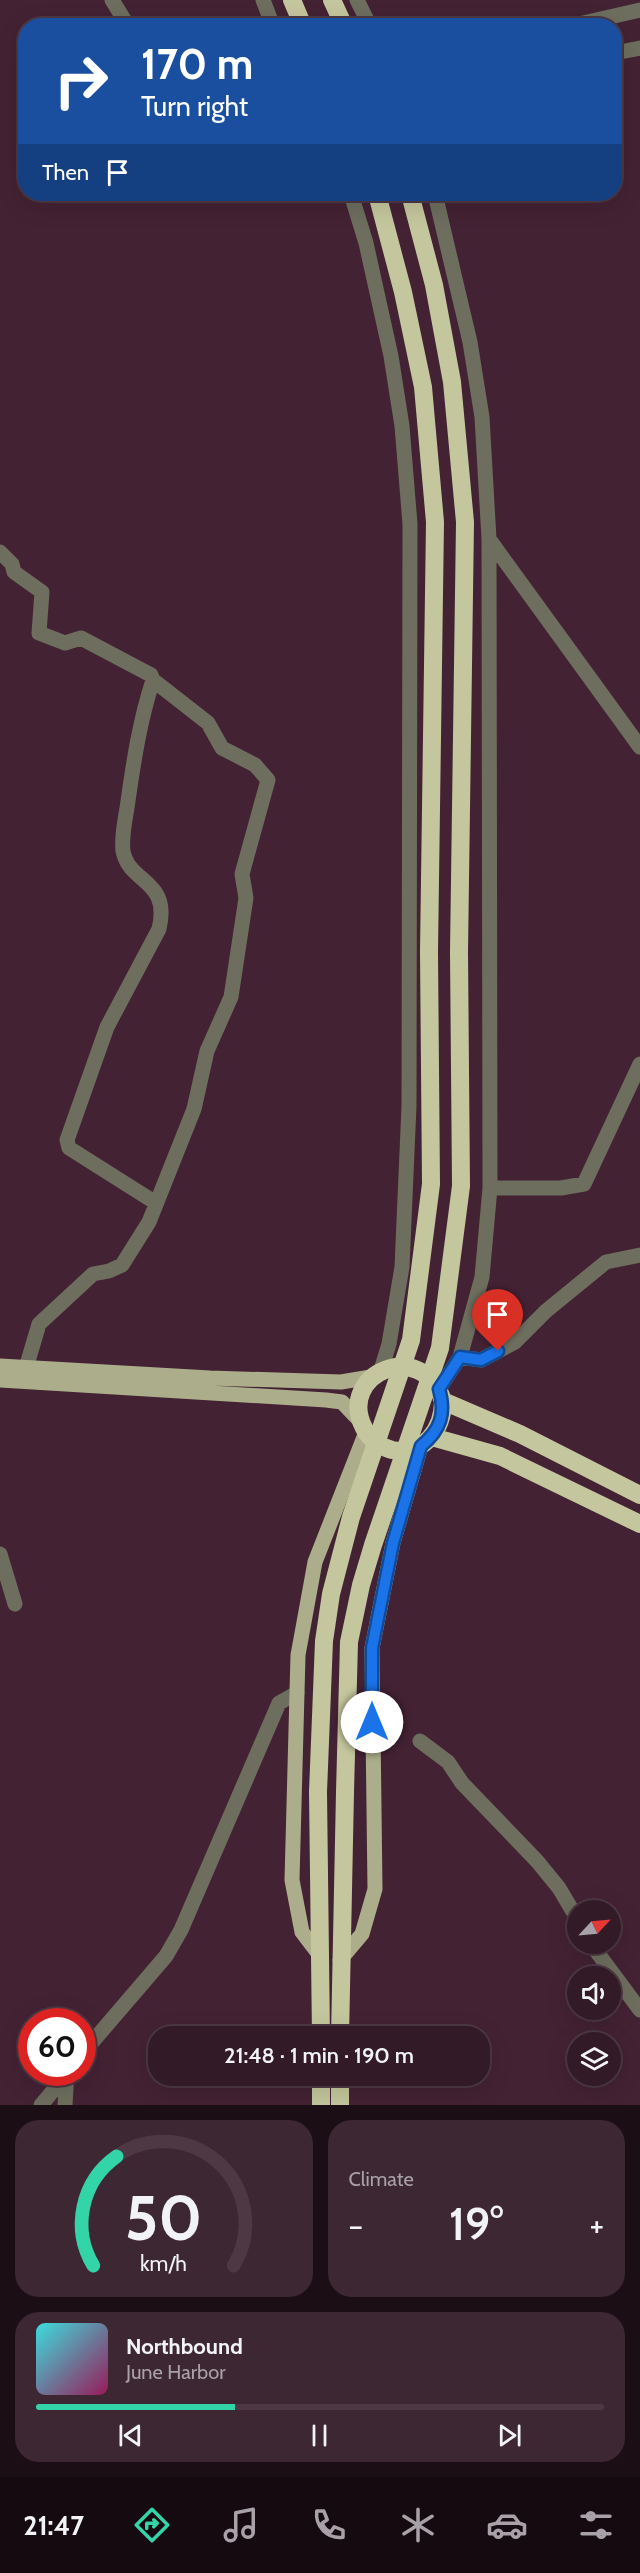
<!DOCTYPE html>
<meta charset="utf-8">
<style>
body{margin:0;font-family:Cabin,sans-serif;background:#3d2732;color:#f1f3f6;height:100vh;display:flex;flex-direction:column;font-size:22px;white-space:nowrap}
*{box-sizing:border-box;margin:0}
p{font-size:20px;color:#a8a1a7}
.icon{flex:none;width:33px;height:33px;fill:none;stroke:currentColor;stroke-width:2;stroke-linecap:round;stroke-linejoin:round}
.map{position:relative;height:2105px;overflow:hidden}
.side{display:flex;flex-direction:column;gap:15px;padding:15px;background:#1c0e15;flex:1}
.side>*{flex:none}
.top-card{position:absolute;left:18px;top:18px;width:604px;height:183px;border-radius:24px;box-shadow:0 6px 24px #0002,0 0 0 2px #4d3843;background:#1a4fa0;color:#fff;overflow:hidden}
.needle{width:39px;rotate:64deg}
.tools{position:absolute;left:567px;top:1900px;display:grid;gap:12px}
.tools a{display:grid;place-items:center;width:54px;height:54px;border-radius:50%;background:#321a26;box-shadow:0 6px 24px #0002,0 0 0 2px #4d3843;font-size:30px}
.speed{position:absolute;left:18px;top:2008px;display:flex;gap:12px;font-size:30px;font-weight:700;text-align:center}
.speed>*{display:grid;place-content:center;width:78px;height:78px;border-radius:50%;background:#321a26;box-shadow:0 6px 24px #0002,0 0 0 2px #4d3843;line-height:1}
.speed .limit{border:9px solid #d22;background:#fff;color:#111}
.pin{position:absolute;display:grid;place-items:center;width:51px;height:51px;color:#fff;margin:-62px -26px;border-radius:50% 50% 50% 0;rotate:-45deg;box-shadow:0 0 6px #0007}
.pin .icon{rotate:45deg}
.me{position:absolute;width:66px;margin:-33px;rotate:0deg;stroke-linejoin:round;filter:drop-shadow(0 0 4px #0008)}
.turn{display:flex;align-items:center;gap:21px;height:126px;padding:0 24px;font-size:27px}
.turn .icon{width:78px;height:78px;stroke-width:2.5}
.turn b{display:block;font-size:42px;line-height:51px}
.then{display:flex;align-items:center;height:57px;padding:0 24px;background:#0003;gap:12px;font-size:22px}
.big{font-size:45px;font-weight:600;line-height:1.1}
.side .widget{flex:1;display:flex;flex-direction:column;justify-content:center;gap:9px;min-width:0;padding:0 21px;border-radius:24px;background:#3d2732}
.side .dial{align-items:center;gap:0}
.dial svg{height:156px;overflow:visible;fill:none;stroke:#4d3843;stroke-width:7;stroke-linecap:round;text-anchor:middle}
.dial text{fill:#f1f3f6;stroke:none}
.song{display:flex;align-items:center;gap:18px}
.cover{width:72px;height:72px;border-radius:9px;background:linear-gradient(135deg,hsl(180 70% 55%),hsl(330 70% 35%))}
.played{height:6px;border-radius:3px;background:linear-gradient(90deg,#33d4a8 35%,#4d3843 35%)}
.keys{display:flex;justify-content:space-around;direction:ltr}
.heat{display:flex;justify-content:space-between;align-items:center;font-size:33px;direction:ltr}
.side .tiles{flex:1;display:grid;gap:15px;grid-template-columns:1fr 1fr}
.widget:last-child{grid-column:span 2}
.trip{position:absolute;left:148px;top:2026px;width:342px;height:60px;border-radius:24px;background:#321a26;box-shadow:0 6px 24px #0002,0 0 0 2px #4d3843;font-weight:600;line-height:60px;text-align:center}
.dock{display:flex;height:96px;justify-content:space-around;align-items:center;background:#140a0f;color:#a8a1a7}
.dock .icon{width:42px;height:42px}
.dock .current{color:#33d4a8}
.dock b{font-size:27px;color:#f1f3f6}
.map>svg:first-child{display:block}
</style>
<div class="map">
<svg width="640" height="2105" viewBox="0 0 640 2105">
<rect width="100%" height="100%" fill="#432233"/>
<g fill="none" stroke-linecap="round" stroke-linejoin="round">
<path stroke="#6d6e5e" stroke-width="15" d="M 112,0 L 128,26
M 263,0 L 273,26
M 357,0 L 370,26
M 570,26 L 640,10
M 615,53 L 640,48
M 351,194 L 366,243 L 391,356 L 402,426 L 410,524 L 409,1106 L 402,1267 L 389,1344 L 381,1370
M 435,194 L 470,342 L 482,417 L 489,539 L 490,1188 L 482,1277 L 460,1357 L 439,1389
M 489,539 L 640,747
M 0,552 L 12,564 L 14,572 L 42,592 L 39,633 L 65,643 L 81,638 L 151,675 L 153,680 L 208,723 L 222,748 L 255,765 L 268,780 L 242,874 L 246,898 L 231,997 L 207,1051 L 194,1109 L 149,1222 L 122,1265 L 109,1271 L 93,1274 L 39,1324 L 26,1368
M 153,680 C 140,720 134,759 128,801 C 126,817 121,835 123,851 C 129,884 171,879 159,929 L 107,1027 L 67,1140 L 69,1148 L 156,1203
M 490,1188 L 561,1188 L 584,1184 L 640,1064
M 460,1357 L 481,1360 L 515,1342 L 546,1311 L 606,1262 L 640,1255
M 0,1554 L 15,1604
M 420,1741 L 448,1762 L 462,1783 L 537,1861 L 559,1888 L 578,1920
M 591,1944 L 640,2010
M 82,2054 L 166,1956 L 181,1930 L 279,1703 L 297,1693
M 41,2105 L 68,2073
M 65,2105 L 67,2073"/>
<path stroke="#acad8b" stroke-width="15" d="M 0,1366 L 210,1378 L 341,1382 L 371,1377
M 0,1380 L 326,1400 L 342,1402 L 361,1422
M 321,1957 L 302,1932 L 292,1880 L 298,1655 L 315,1562 L 366,1432
M 340,1960 L 362,1934 L 375,1889 L 372,1648 L 393,1543 L 421,1446"/>
<path stroke="#c4c69d" stroke-width="18" d="M 292,0 L 303,26
M 332,0 L 344,26
M 443,1401 C 443,1429 424,1456 392,1450 C 381,1447 369,1439 364,1428 C 336,1374 422,1336 443,1401 L 520,1434 L 640,1495
M 432,1437 L 500,1456 L 640,1524
M 318,1792 L 321,2037
M 340,2037 L 345,1792
M 321,2105 L 321,2076
M 340,2105 L 340,2076"/>
<path stroke="#c4c69d" stroke-width="18" d="M 318,1792 L 324,1641 L 331,1594 L 351,1517 L 411,1340 L 431,1184 L 429,952 L 435,522 L 423,387 L 403,292 L 377,194
M 345,1792 L 349,1642 L 361,1585 L 373,1545 L 440,1348 L 461,1186 L 459,952 L 465,522 L 452,382 L 434,285 L 410,194"/>
</g>
<g fill="none" stroke-linecap="round" stroke-linejoin="round">
<defs>
<path id="route" d="M 372,1722 L 372,1648 L 393,1543 L 421,1446 C 441,1430 446,1413 439,1389 L 460,1357 L 481,1360 L 498,1351"/>
</defs>
<use href="#route" stroke="#114b97" stroke-width="15"/>
<use href="#route" stroke="#1a73e8" stroke-width="10"/>
</g>
</svg>
<div class="tools">
<a><svg class="needle" viewBox="-14 -14 28 28"><path d="M0-13l5 13h-10z" fill="#e53935"/><path d="M0 13l5-13h-10z" fill="#a8a1a7"/></svg></a>
<a><svg class="icon" aria-label="sound" viewBox="0 0 24 24"><path d="M4 9h4l5-4v14l-5-4H4zM17 9q2 3 0 6"/></svg></a>
<a><svg class="icon" aria-label="layers" viewBox="0 0 24 24"><path d="M12 4l9 5-9 5-9-5zM3 14l9 5 9-5"/></svg></a>
</div>
<div class="speed"><div class="limit">60</div></div>
<div class="pin" style="left:498px;top:1351px;background:#d93025"><svg class="icon" aria-label="arrive" viewBox="0 0 24 24"><path d="M6 21V4h12l-3 4 3 4H6"/></svg></div>
<svg class="me" style="left:372px;top:1722px" viewBox="-20 -20 40 40"><circle r="19" fill="#fff"/><path d="M0-13L10 11 0 6-10 11z" fill="#1a73e8"/></svg>
<div class="trip">21:48 · 1 min · 190 m</div>
<div class="top-card">
<div class="turn"><svg class="icon" aria-label="right" viewBox="0 0 24 24"><path d="M7 20v-9h11M14 6l5 5-5 5"/></svg><div><b>170 m</b>Turn right</div></div>
<div class="then">Then<svg class="icon" aria-label="arrive" viewBox="0 0 24 24"><path d="M6 21V4h12l-3 4 3 4H6"/></svg></div>
</div>
</div>
<section class="side">
<div class="tiles">
<div class="widget dial"><svg viewBox="0 0 100 80">
<path d="M14 69A42 42 0 1 1 86 69"/>
<path d="M14 69A42 42 0 0 1 26 13" stroke="#33d4a8"/>
<text x="50" y="56" font-size="32" font-weight="700">50</text>
<text x="50" y="72" font-size="11">km/h</text>
</svg></div>
<div class="widget"><p>Climate</p>
<div class="heat"><a>−</a><b class="big">19°</b><a>+</a></div>
</div>
<div class="widget">
<div class="song"><i class="cover"></i><div><b>Northbound</b><p>June Harbor</p></div></div>
<div class="played"></div>
<div class="keys"><svg class="icon" aria-label="previous" viewBox="0 0 24 24"><path d="M18 5L8 12l10 7zM5 5v14"/></svg><svg class="icon" aria-label="pause" viewBox="0 0 24 24"><path d="M8 5v14M16 5v14"/></svg><svg class="icon" aria-label="next" viewBox="0 0 24 24"><path d="M6 5l10 7-10 7zM19 5v14"/></svg></div>
</div>
</div>
</section>
<nav class="dock">
<b>21:47</b>
<svg class="icon current" aria-label="directions" viewBox="0 0 24 24"><path d="M12 3l9 9-9 9-9-9zM9 14v-3h6M13 9l2 2-2 2"/></svg>
<svg class="icon" aria-label="music" viewBox="0 0 24 24"><path d="M9 18V5l10-2v13"/><circle cx="6" cy="18" r="3"/><circle cx="16" cy="16" r="3"/></svg>
<svg class="icon" aria-label="phone" viewBox="0 0 24 24"><path d="M5 4h4l2 5-3 2q2 4 5 5l2-3 5 2v4C11 20 4 13 5 4z"/></svg>
<svg class="icon" aria-label="climate" viewBox="0 0 24 24"><path d="M12 3v18M4 7l16 10M4 17L20 7"/></svg>
<svg class="icon" aria-label="car" viewBox="0 0 24 24"><path d="M5 17H2v-5l4-1 3-4h7l3 4 3 1v5h-3M9 17h6M6 11h13"/><circle cx="7" cy="17" r="2"/><circle cx="17" cy="17" r="2"/></svg>
<svg class="icon" aria-label="filters" viewBox="0 0 24 24"><path d="M4 7h16M4 17h16"/><circle cx="9" cy="7" r="2"/><circle cx="15" cy="17" r="2"/></svg>
</nav>
